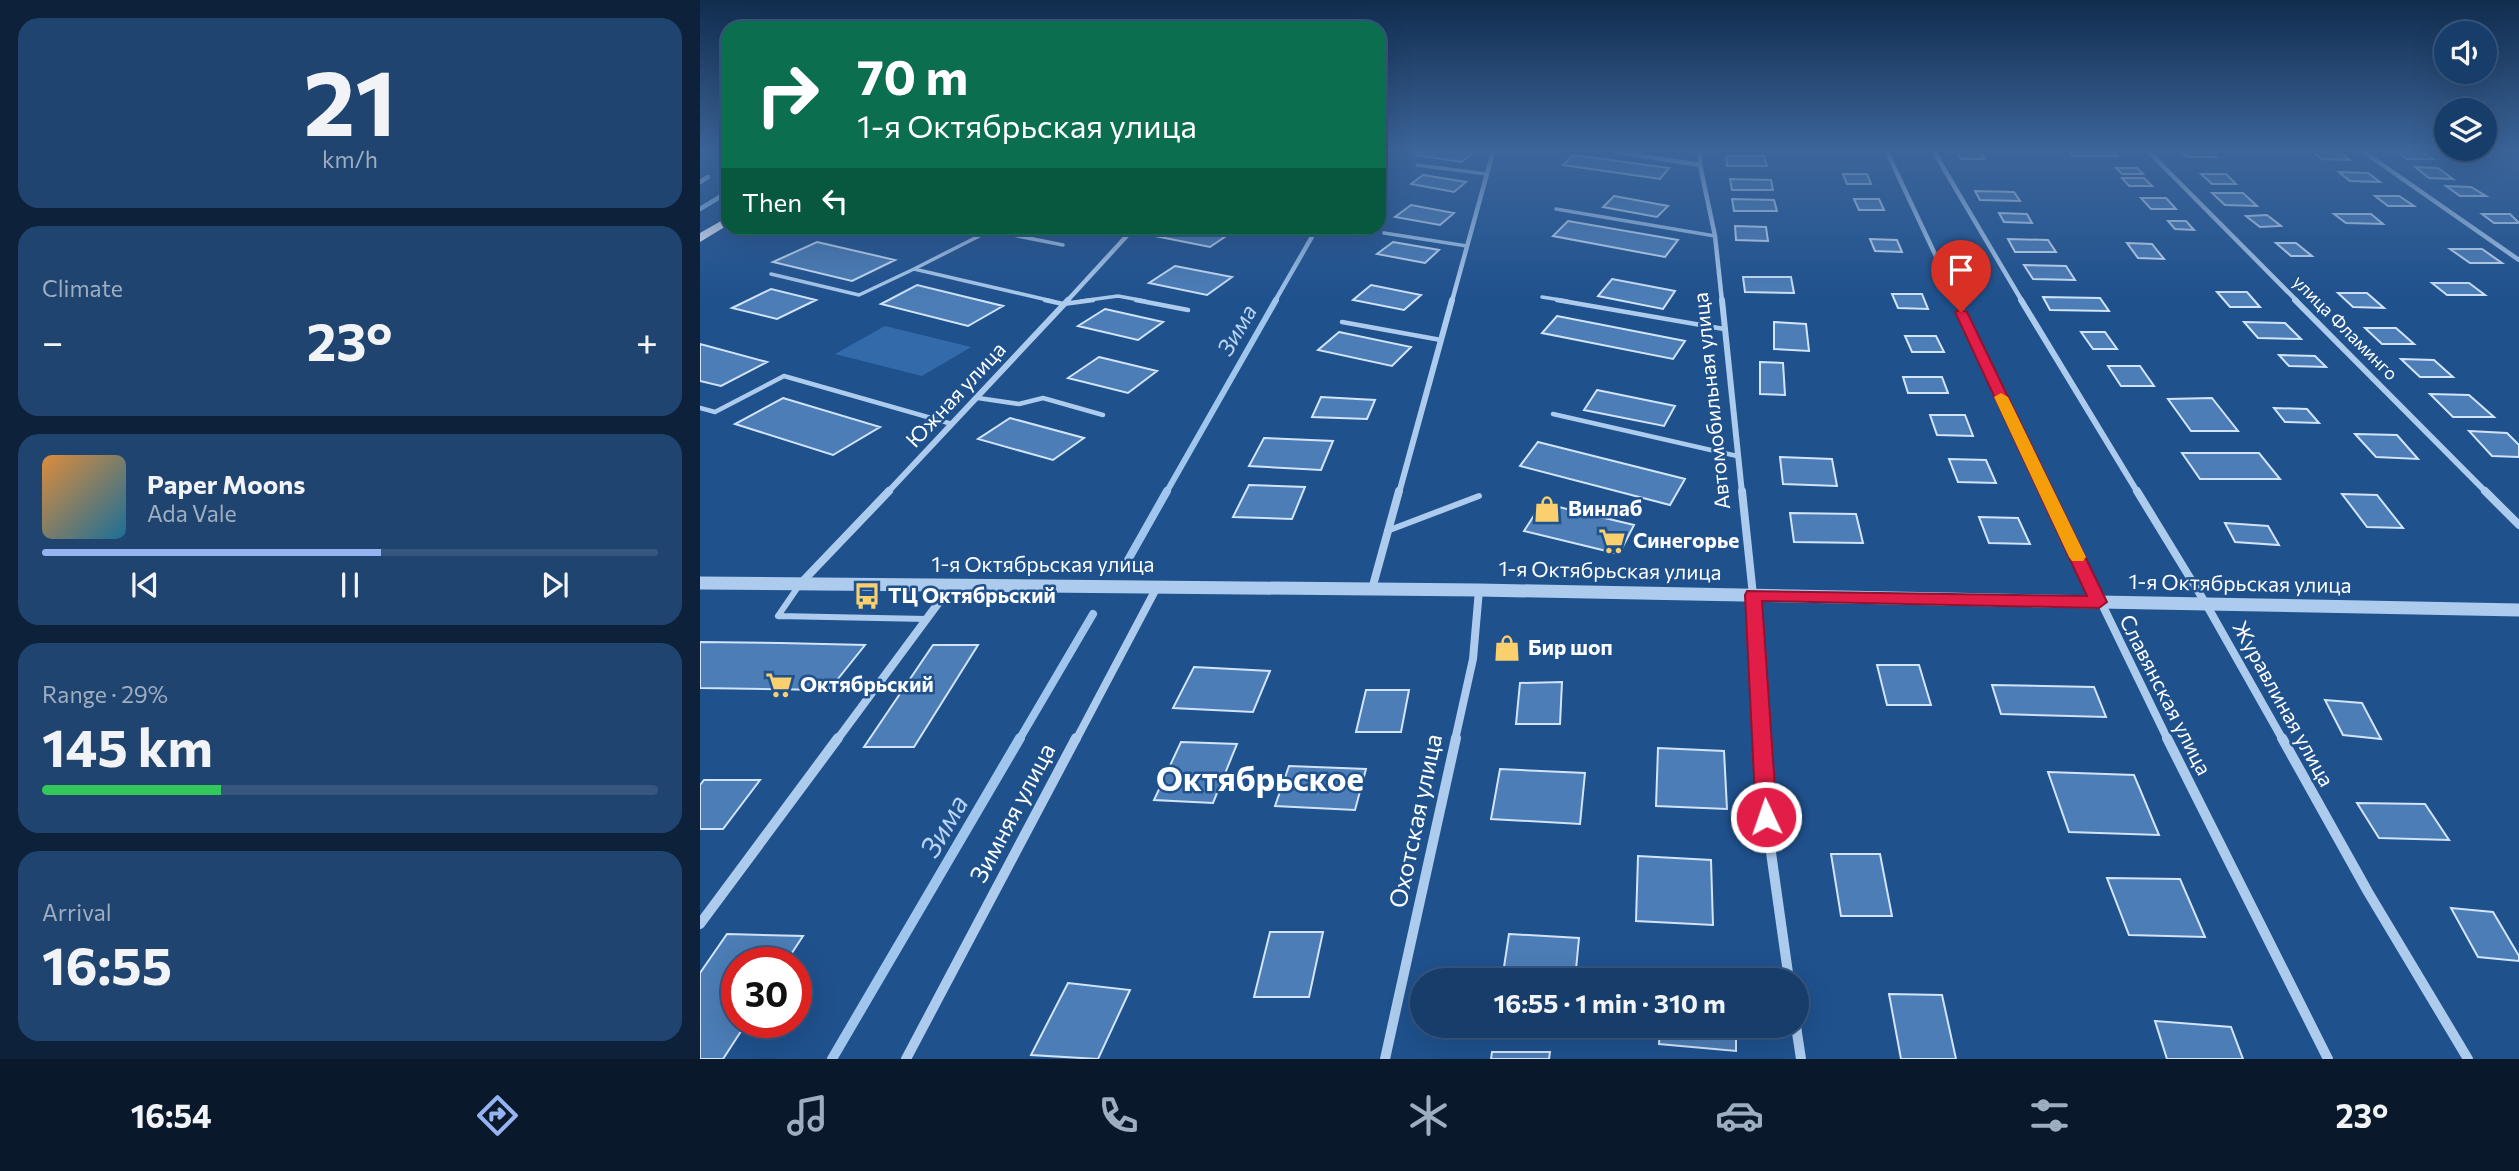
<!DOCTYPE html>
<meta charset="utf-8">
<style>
body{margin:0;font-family:Commissioner,sans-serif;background:#204470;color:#f1f3f6;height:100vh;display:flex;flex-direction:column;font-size:26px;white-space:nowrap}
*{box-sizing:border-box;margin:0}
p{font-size:23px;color:#9eaec1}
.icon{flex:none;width:38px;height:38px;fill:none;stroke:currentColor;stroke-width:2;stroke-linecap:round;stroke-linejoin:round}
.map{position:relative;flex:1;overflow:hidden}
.details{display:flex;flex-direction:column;gap:18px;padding:18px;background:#0d223a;width:700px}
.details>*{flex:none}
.hud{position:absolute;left:21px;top:21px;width:665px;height:214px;border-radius:21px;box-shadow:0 7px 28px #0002,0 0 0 2px #36567e;background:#0b6e4f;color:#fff;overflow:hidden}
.fabs{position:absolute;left:1734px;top:21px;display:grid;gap:14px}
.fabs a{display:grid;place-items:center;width:63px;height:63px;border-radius:50%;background:#173d6a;box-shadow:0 7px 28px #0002,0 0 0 2px #36567e;font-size:35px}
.speed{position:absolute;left:21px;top:947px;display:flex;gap:14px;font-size:35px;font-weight:700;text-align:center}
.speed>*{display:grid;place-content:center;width:91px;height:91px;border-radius:50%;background:#173d6a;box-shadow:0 7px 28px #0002,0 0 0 2px #36567e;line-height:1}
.speed .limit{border:10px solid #d22;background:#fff;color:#111}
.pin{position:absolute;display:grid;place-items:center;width:60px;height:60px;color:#fff;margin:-72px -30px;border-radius:50% 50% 50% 0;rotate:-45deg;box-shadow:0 0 7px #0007}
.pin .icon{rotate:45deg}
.me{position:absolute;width:77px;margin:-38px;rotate:357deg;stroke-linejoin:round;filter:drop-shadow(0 0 5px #0008)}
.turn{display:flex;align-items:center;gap:24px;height:147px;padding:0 21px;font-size:32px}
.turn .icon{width:91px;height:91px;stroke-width:2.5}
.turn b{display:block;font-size:49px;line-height:60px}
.then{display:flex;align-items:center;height:66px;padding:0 21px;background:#0003;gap:14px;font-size:26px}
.big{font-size:52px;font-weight:700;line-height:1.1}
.details .tile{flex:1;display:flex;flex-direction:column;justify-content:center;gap:10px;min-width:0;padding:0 24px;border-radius:21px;background:#204470}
.details .dial{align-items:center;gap:0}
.dial b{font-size:91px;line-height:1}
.song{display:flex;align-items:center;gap:21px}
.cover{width:84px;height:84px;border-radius:10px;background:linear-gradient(135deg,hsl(30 70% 55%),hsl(200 70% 35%))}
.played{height:7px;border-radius:4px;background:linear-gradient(90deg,#95b2f1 55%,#36567e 55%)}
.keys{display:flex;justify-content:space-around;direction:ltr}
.heat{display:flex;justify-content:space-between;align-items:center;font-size:38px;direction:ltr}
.charge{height:10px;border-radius:5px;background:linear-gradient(90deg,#34c759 29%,#36567e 0)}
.trip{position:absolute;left:710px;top:968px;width:399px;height:70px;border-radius:35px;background:#173d6a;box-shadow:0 7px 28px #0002,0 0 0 2px #36567e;font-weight:700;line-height:70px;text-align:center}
.menu{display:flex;height:112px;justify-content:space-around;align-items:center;background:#09182a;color:#9eaec1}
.menu .icon{width:49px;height:49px}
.menu .active{color:#95b2f1}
.menu b{font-size:32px;color:#f1f3f6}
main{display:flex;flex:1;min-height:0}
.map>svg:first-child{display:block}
</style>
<main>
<section class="details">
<div class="tile dial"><b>21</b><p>km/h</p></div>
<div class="tile"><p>Climate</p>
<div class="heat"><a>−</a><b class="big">23°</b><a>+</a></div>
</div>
<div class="tile">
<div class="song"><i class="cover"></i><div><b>Paper Moons</b><p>Ada Vale</p></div></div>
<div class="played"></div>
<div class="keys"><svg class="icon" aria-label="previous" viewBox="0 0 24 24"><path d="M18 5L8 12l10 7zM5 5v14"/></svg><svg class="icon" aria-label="pause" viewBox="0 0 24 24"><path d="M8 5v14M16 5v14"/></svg><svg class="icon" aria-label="next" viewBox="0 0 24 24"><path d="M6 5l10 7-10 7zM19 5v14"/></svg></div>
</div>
<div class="tile"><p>Range · 29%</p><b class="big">145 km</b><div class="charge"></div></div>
<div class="tile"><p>Arrival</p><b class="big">16:55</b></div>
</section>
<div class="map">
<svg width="1819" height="1059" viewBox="0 0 1819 1059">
<rect width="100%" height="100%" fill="#1f518d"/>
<path fill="#336baa" d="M 185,326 L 271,347 L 222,376 L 135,354 Z"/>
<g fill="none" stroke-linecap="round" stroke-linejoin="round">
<path stroke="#a0c6ee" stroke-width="4.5" d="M 0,209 L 28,192
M 575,301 L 617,228"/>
<path stroke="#a0c6ee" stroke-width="6" d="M 466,493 L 576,300"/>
<path stroke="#a0c6ee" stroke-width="8" d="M 428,560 L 467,491
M 319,740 L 393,614"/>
<path stroke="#a0c6ee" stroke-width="10" d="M 132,1059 L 320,738"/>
</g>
<path fill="#4c7db6" stroke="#d2e4f9" stroke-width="2" d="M 720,152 L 770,152 L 773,153 L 761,162 L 716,155 Z
M 1257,152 L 1280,152 L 1284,159 L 1261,159 Z
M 1369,152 L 1413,152 L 1417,156 L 1372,156 Z
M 1481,152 L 1510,152 L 1516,157 L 1487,157 Z
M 1613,152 L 1640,152 L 1650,160 L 1622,159 Z
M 1698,152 L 1723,152 L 1733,159 L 1707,159 Z
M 873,155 L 969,168 L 960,179 L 863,165 Z
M 1026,156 L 1064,156 L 1067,166 L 1027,166 Z
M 1715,167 L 1738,168 L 1753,179 L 1729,178 Z
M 1416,168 L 1437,168 L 1443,174 L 1422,174 Z
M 1639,172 L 1668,173 L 1680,182 L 1650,181 Z
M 1143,174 L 1167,174 L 1171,184 L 1147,184 Z
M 1501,174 L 1526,174 L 1536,184 L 1512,184 Z
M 723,175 L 766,182 L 754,192 L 711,184 Z
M 1422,178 L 1444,178 L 1452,186 L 1429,186 Z
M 1030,179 L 1071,180 L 1073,190 L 1032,190 Z
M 1746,186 L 1771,187 L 1786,196 L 1760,196 Z
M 1275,191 L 1314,192 L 1320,201 L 1280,200 Z
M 1512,193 L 1543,193 L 1557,206 L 1525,205 Z
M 914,196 L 968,206 L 957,217 L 903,207 Z
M 1675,196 L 1699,196 L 1714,206 L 1688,206 Z
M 1441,198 L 1466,198 L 1476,209 L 1451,209 Z
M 1032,199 L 1074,200 L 1077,211 L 1034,211 Z
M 1154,199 L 1179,199 L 1184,210 L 1159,210 Z
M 711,205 L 754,213 L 740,225 L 695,217 Z
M 1299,213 L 1327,214 L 1332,223 L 1304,222 Z
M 1634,214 L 1671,214 L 1683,224 L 1646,223 Z
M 1782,214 L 1810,214 L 1819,223 L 1794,223 Z
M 1567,215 L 1581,226 L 1560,227 L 1546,216 Z
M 868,221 L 978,240 L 965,257 L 853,236 Z
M 1468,221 L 1486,221 L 1494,230 L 1475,229 Z
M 1035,226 L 1066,227 L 1068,241 L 1036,240 Z
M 469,228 L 511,228 L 532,232 L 510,247 L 455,236 Z
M 1170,239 L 1197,240 L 1202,252 L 1175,251 Z
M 1308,239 L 1348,240 L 1356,252 L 1315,252 Z
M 117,242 L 195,260 L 152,281 L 73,262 Z
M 693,242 L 739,250 L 725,263 L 677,254 Z
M 1427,243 L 1452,244 L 1464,259 L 1438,258 Z
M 1576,243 L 1596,243 L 1612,256 L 1591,256 Z
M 1750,249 L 1782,249 L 1802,263 L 1770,263 Z
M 1324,265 L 1366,266 L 1375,280 L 1333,279 Z
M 475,266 L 532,277 L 507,295 L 449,283 Z
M 1043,277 L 1091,277 L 1094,293 L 1045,292 Z
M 912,279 L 975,291 L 963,309 L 898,296 Z
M 1732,283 L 1769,283 L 1785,295 L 1747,295 Z
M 217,285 L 303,306 L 268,326 L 181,304 Z
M 671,285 L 721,295 L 704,310 L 653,300 Z
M 71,289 L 116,300 L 77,319 L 32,308 Z
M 1517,292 L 1547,292 L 1560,307 L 1530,307 Z
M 1638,293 L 1667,293 L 1684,308 L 1653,307 Z
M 1192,294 L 1222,294 L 1228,309 L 1198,308 Z
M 1343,297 L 1400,298 L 1409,311 L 1350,310 Z
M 405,309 L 463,322 L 438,340 L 378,326 Z
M 857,316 L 985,341 L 973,359 L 842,333 Z
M 1074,322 L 1106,324 L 1109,351 L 1074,349 Z
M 1544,322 L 1585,323 L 1601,339 L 1558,338 Z
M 1665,328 L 1696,328 L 1714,344 L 1682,344 Z
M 639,332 L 711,347 L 692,366 L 618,350 Z
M 1381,332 L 1405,332 L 1417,349 L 1393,349 Z
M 1205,336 L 1236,336 L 1244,352 L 1212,352 Z
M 0,344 L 67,362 L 21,386 L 0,381 Z
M 1579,355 L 1615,356 L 1626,367 L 1589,366 Z
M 399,357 L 457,371 L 428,393 L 368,378 Z
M 1701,359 L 1734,360 L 1753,377 L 1720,377 Z
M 1060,362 L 1083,363 L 1085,395 L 1060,394 Z
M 1408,366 L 1440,366 L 1454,386 L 1421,386 Z
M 1203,377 L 1242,377 L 1248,393 L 1208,393 Z
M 897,390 L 975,406 L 964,426 L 884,410 Z
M 1730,394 L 1769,395 L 1794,417 L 1753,417 Z
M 621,397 L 675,400 L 667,419 L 612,417 Z
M 83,398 L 180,427 L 133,455 L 35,424 Z
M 1512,398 L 1538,431 L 1491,431 L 1468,399 Z
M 1574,408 L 1607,409 L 1619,423 L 1585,422 Z
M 1230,415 L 1265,415 L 1273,436 L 1237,435 Z
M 310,418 L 384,438 L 353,460 L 278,439 Z
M 1769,431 L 1807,433 L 1819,445 L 1819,457 L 1792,456 Z
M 1655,434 L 1697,435 L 1718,459 L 1676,457 Z
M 564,438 L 633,441 L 621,470 L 549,466 Z
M 838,442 L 985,479 L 970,505 L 820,466 Z
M 1482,453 L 1559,453 L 1580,479 L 1500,479 Z
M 1080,457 L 1132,459 L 1137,486 L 1083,484 Z
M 1249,459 L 1286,460 L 1296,483 L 1258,482 Z
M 549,485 L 605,487 L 592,519 L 533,517 Z
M 1642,494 L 1677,495 L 1703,528 L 1667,527 Z
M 842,503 L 934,525 L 919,554 L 824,531 Z
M 1090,513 L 1156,514 L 1163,543 L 1094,542 Z
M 1279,517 L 1318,518 L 1330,544 L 1289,543 Z
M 1525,523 L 1568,526 L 1579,545 L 1535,542 Z
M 0,642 L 81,643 L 165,645 L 129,690 L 0,688 Z
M 233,645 L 278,645 L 214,747 L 164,747 Z
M 1177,665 L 1219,665 L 1231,705 L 1187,705 Z
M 494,667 L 570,671 L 553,712 L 473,708 Z
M 862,682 L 860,724 L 816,724 L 820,683 Z
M 1292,685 L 1394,687 L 1406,717 L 1301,714 Z
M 666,690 L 709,690 L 701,732 L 656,732 Z
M 1625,700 L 1662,703 L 1681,739 L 1643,735 Z
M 481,742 L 537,744 L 513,803 L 454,800 Z
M 958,748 L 1024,751 L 1027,809 L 956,806 Z
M 589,766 L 666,769 L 655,810 L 575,806 Z
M 800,769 L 885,773 L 880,824 L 791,819 Z
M 1348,772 L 1434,775 L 1459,835 L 1369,832 Z
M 4,780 L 60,780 L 23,829 L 0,829 L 0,785 Z
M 1657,803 L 1725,804 L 1749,840 L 1679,838 Z
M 1131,854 L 1180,854 L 1192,916 L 1141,916 Z
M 938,856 L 1011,860 L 1013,925 L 936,921 Z
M 1407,878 L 1480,879 L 1505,937 L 1429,935 Z
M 1751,908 L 1793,912 L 1819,956 L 1819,961 L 1778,957 Z
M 570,932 L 623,932 L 609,997 L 554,997 Z
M 27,934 L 103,936 L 86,962 L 37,962 L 37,1022 L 47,1022 L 23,1059 L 0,1059 L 0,973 Z
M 809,934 L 879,938 L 875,980 L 802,980 Z
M 368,983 L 430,990 L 398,1059 L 331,1055 Z
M 1189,994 L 1242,995 L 1256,1059 L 1201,1059 Z
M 1455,1021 L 1531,1027 L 1543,1059 L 1467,1059 Z
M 960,1026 L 1036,1026 L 1036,1051 L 959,1044 Z
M 792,1052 L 850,1052 L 849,1059 L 791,1059 Z"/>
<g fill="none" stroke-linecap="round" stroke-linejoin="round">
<path stroke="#adcbec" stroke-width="3.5" d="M 717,165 L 787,174
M 856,209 L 1015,236
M 278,228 L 363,245
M 684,233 L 767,246
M 214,269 L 291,230
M 71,274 L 159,295 L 214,269 L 352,301
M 842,297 L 867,301
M 381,301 L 418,296 L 445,301"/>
<path stroke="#adcbec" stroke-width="4.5" d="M 345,300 L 363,304 L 393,300
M 436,300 L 488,310
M 857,300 L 1024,329
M 642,322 L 741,340
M 278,398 L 319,404 L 343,398 L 403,415
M 0,408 L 15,412 L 84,376 L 252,424
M 853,414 L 1037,456"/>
<path stroke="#adcbec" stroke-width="6" d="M 687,531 L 779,496
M 78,616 L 227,619
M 78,616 L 100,584"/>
<path stroke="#adcbec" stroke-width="4.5" d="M 917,152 L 1000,165
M 1000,152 L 1000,165 L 1015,236 L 1022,301
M 1187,152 L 1257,301
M 1234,152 L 1322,301
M 1449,152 L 1597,301
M 1664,152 L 1819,260
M 0,182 L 8,177
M 367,301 L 434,228
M 752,301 L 793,152"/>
<path stroke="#adcbec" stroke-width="6" d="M 1022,300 L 1042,493
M 1257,300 L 1348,493
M 1321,300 L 1438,493
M 1595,300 L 1787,493
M 187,493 L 368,300
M 699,493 L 752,300"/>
<path stroke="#adcbec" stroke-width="8" d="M 1042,491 L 1053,595 L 1062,740
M 1347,491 L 1468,740
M 1437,491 L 1506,604 L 1583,740
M 1785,491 L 1819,525
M 101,583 L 189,491
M 672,589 L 699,491
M 137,740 L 251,586
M 376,740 L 457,587
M 755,740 L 773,659 L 779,590"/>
<path stroke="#adcbec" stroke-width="10" d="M 1061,738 L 1066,817 L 1089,980
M 1467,738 L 1628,1059
M 1582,738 L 1668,892 L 1768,1059
M 0,924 L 138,738
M 1096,1026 L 1101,1059
M 206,1059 L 376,738
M 685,1059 L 756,738"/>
<path stroke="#adcbec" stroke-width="13" d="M 0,583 L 779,590 L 1819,610"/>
<path fill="#f2f7ff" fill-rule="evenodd" d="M 28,217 L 28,225 L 0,242 L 0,233 Z"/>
</g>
<linearGradient id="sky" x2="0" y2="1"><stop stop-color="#112d4e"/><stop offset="0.5" stop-color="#3c659a"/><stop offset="1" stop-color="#3c659a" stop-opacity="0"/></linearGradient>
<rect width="1819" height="301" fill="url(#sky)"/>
<path fill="#e11d48" stroke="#92132f" stroke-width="2" d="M 1261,309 L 1267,312 L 1407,602 L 1399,608 L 1062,601 L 1077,817 L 1074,823 L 1066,826 L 1059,823 L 1056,817 L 1045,595 L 1047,591 L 1387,596 L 1255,312 Z"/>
<path fill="#f59e0b" d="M 1301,393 L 1308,397 L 1386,557 L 1383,561 L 1372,561 L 1369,557 L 1294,397 Z"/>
<defs>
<symbol id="shop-bare" viewBox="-9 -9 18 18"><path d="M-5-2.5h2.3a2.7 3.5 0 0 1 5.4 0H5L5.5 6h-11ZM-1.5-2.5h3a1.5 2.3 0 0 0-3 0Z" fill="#facf6d" stroke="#1f518d" stroke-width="2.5" paint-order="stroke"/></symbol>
<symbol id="supermarket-bare" viewBox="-9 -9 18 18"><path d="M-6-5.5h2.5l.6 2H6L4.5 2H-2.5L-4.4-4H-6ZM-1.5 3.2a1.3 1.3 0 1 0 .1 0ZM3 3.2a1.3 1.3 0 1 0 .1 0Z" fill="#facf6d" stroke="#1f518d" stroke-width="2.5" paint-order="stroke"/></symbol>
<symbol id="bus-bare" viewBox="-9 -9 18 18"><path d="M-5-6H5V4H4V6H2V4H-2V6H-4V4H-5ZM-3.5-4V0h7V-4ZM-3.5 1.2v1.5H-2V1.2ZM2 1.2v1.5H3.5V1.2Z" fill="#facf6d" stroke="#1f518d" stroke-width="2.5" paint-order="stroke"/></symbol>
</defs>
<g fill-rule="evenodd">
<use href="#shop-bare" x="828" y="490" width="38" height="38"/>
<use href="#supermarket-bare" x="893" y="522" width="38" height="38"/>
<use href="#bus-bare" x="148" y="577" width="38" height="38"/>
<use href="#shop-bare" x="788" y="629" width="38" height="38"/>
<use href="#supermarket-bare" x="60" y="666" width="38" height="38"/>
</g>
<g text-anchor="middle" stroke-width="5" stroke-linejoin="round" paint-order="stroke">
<g font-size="18" fill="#fff" stroke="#1f518d">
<text transform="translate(1645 328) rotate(45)" y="6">улица Фламинго</text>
</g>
<g font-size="21" fill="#fff" stroke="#1f518d">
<text transform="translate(256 395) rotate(-47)" y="7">Южная улица</text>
<text transform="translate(1012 401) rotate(-96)" y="7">Автомобильная улица</text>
<text x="343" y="572">1-я Октябрьская улица</text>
<text transform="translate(910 571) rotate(1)" y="7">1-я Октябрьская улица</text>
<text transform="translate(1540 584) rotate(1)" y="7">1-я Октябрьская улица</text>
<text transform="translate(1465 695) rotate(63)" y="7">Славянская улица</text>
<text transform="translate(1583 704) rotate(61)" y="7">Журавлиная улица</text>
</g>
<g font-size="21" font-weight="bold" fill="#fff" stroke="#1f518d" text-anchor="start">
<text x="868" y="516">Винлаб</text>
<text x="933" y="548">Синегорье</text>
<text x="188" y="603">ТЦ Октябрьский</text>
<text x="828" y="655">Бир шоп</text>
<text x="100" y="692">Октябрьский</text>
</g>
<g font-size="23" font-style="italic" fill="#b9d4f3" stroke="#1f518d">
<text transform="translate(537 330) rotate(-60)" y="8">Зима</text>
</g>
<g font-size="24" fill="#fff" stroke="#1f518d">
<text transform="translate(313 813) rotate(-62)" y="8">Зимняя улица</text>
<text transform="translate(716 821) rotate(-78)" y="8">Охотская улица</text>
</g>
<g font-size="28" font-style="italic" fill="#b9d4f3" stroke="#1f518d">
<text transform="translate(244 826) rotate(-60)" y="10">Зима</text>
</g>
<g font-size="33" font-weight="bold" fill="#fff" stroke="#1f518d">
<text x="560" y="791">Октябрьское</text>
</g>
</g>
</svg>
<div class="fabs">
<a><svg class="icon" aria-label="sound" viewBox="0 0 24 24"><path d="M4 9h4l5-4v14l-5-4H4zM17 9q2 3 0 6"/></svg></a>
<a><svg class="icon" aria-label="layers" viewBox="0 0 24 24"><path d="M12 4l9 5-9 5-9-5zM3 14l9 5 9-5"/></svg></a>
</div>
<div class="speed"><div class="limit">30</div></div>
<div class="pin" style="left:1261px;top:312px;background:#d93025"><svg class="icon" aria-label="arrive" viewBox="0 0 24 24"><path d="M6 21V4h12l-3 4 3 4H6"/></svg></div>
<svg class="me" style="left:1066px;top:817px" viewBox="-20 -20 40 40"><circle r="17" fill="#e11d48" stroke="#fff" stroke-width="3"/><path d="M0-11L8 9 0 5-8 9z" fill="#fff"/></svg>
<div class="trip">16:55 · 1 min · 310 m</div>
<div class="hud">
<div class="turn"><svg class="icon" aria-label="right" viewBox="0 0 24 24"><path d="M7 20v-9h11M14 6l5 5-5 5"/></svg><div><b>70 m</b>1-я Октябрьская улица</div></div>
<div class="then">Then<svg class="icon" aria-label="left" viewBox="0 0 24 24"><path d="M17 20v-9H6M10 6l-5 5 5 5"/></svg></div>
</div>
</div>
</main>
<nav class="menu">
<b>16:54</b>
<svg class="icon active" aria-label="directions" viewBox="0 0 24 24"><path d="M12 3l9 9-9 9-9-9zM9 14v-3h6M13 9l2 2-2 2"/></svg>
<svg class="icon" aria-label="music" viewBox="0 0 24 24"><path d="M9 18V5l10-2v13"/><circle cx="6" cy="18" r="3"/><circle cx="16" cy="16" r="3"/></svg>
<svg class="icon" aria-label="phone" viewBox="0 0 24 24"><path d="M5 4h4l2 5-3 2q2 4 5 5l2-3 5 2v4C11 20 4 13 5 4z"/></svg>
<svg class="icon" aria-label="climate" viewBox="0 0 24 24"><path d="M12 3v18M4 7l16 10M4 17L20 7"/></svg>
<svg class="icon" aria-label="car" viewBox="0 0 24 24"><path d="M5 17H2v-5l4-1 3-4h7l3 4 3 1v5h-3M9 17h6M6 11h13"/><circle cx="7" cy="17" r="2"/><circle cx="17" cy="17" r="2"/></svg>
<svg class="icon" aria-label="filters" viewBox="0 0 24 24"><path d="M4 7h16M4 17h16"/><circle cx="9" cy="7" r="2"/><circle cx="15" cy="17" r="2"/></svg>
<b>23°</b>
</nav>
